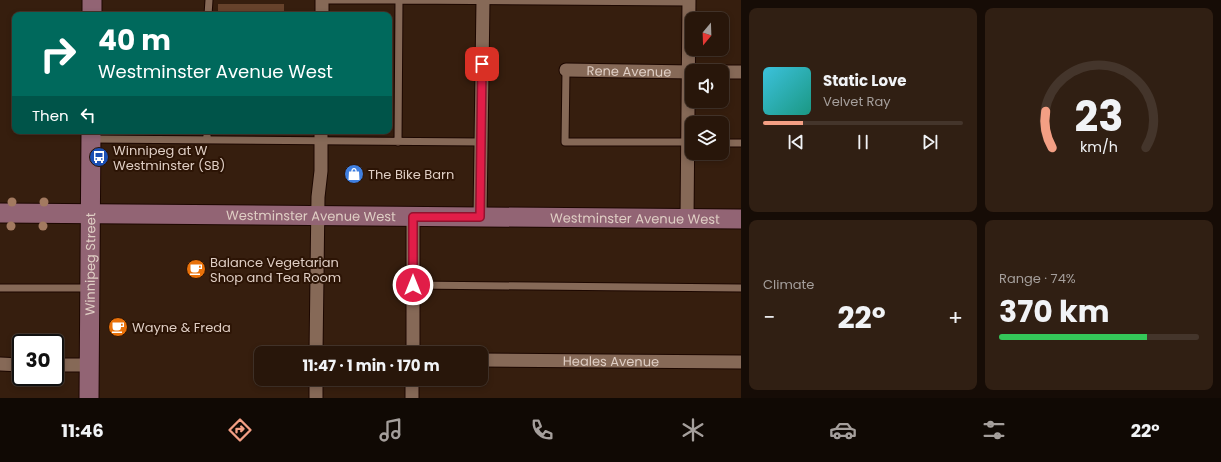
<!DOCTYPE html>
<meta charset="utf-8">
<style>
body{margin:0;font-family:Poppins,sans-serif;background:#301f13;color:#f1f3f6;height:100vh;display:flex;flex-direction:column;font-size:15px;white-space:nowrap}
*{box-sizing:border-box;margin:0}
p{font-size:13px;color:#a59f9c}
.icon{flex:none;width:22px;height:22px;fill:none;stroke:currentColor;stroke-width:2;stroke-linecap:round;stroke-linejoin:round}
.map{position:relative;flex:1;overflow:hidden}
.side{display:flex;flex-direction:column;gap:8px;padding:8px;background:#160c06;width:480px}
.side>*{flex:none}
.banner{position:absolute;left:12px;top:12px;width:380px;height:122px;border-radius:8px;box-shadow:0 2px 6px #0003,0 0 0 1px #44352b;background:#00695c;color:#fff;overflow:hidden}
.needle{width:26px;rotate:199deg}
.buttons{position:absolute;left:685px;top:12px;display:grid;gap:8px}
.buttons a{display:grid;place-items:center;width:44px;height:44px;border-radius:8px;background:#28160a;box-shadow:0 2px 6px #0003,0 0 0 1px #44352b;font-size:20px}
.speed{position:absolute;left:12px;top:334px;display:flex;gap:8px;font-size:20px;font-weight:700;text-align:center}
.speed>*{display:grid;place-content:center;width:52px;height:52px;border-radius:50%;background:#28160a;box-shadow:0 2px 6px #0003,0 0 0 1px #44352b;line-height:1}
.speed .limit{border:2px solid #111;border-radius:6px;background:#fff;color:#111}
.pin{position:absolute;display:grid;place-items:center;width:34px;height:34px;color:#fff;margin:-17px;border-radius:8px;box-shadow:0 2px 6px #0006}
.me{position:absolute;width:44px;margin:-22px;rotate:0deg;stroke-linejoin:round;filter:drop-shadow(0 0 3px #0008)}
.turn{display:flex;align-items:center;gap:14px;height:84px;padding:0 20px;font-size:18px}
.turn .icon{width:52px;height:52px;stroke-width:2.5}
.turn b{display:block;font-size:28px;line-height:34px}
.then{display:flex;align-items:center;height:38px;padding:0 20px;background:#0003;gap:8px;font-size:15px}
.big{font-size:30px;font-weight:700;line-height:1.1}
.side .card{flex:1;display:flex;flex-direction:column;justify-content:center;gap:6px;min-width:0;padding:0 14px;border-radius:8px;background:#301f13}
.side .dial{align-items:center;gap:0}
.dial svg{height:104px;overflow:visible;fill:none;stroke:#44352b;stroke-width:7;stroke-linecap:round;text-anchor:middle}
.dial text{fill:#f1f3f6;stroke:none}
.song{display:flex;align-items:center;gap:12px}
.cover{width:48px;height:48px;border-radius:6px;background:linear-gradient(135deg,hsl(190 70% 55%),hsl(170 70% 35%))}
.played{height:4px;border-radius:2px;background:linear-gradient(90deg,#f39f84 20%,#44352b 20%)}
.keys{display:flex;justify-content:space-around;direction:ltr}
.heat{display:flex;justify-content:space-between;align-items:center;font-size:22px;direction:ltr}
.charge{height:6px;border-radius:3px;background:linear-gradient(90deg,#34c759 74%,#44352b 0)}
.side .tiles{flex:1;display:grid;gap:8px;grid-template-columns:repeat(2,1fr)}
.trip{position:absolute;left:254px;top:346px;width:234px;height:40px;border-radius:8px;background:#28160a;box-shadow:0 2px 6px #0003,0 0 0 1px #44352b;font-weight:700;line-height:40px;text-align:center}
.menu{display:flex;height:64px;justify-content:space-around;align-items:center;background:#100904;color:#a59f9c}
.menu .icon{width:28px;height:28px}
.menu .active{color:#f39f84}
.menu b{font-size:18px;color:#f1f3f6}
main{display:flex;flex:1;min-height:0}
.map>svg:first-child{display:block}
</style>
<main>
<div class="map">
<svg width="741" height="398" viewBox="0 0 741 398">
<rect width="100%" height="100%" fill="#361e0e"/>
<path fill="#66422b" d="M 218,4 L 284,4 L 284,15 L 218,15 Z"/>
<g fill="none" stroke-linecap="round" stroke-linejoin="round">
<defs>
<path id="lane" d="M 322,0 L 399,0
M 208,15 L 209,0
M 566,70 L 565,142 L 690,142
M 91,139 L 481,142
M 207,140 L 207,131
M 398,142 L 399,0 L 689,2
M 722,143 L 741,143
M 413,285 L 741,288
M 0,288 L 90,288"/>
<g id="street">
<path d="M 322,15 L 322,0"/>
<path id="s1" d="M 566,70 L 692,72"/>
<path d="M 722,72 L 741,72"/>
<path d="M 480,217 L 483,0"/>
<path d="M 687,219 L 689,0"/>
<path d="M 316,353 L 318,197 L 321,171 L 321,131"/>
<path d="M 413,353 L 413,217"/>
<path id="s2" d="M 481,360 L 741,362"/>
<path d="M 0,364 L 21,365"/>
<path d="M 55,365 L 90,365"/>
<path d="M 316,398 L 316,379"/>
<path d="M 412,398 L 412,379"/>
</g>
<g id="secondary">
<path d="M 92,15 L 92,0"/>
<path id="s3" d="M 0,213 L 741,219"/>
<path id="s4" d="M 89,398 L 91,131"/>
</g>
</defs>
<use href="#lane" stroke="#1c0700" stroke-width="9"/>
<use href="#street" stroke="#1c0700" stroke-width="15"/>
<use href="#secondary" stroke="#1c0700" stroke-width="21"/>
<use href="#lane" stroke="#866957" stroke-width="7"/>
<use href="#street" stroke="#866957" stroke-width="13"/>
<use href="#secondary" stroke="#926474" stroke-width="19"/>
</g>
<g fill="#a37a60">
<circle cx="12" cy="202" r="4.5"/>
<circle cx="44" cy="202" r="4.5"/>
<circle cx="11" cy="226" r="4.5"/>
<circle cx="43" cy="226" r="4.5"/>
</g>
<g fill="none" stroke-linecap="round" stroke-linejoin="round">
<defs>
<path id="route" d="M 413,285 L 413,217 L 480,217 L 482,64"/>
</defs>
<use href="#route" stroke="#92132f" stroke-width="10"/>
<use href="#route" stroke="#e11d48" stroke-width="7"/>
</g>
<defs>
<symbol id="bus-disc" viewBox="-11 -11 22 22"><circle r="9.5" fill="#1a4fb4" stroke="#2c1405"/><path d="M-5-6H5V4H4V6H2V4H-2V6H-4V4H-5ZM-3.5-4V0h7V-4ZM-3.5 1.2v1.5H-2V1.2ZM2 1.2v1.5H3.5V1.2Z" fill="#fff"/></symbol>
<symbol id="shop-disc" viewBox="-11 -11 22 22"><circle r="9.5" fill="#3f7fe0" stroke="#2c1405"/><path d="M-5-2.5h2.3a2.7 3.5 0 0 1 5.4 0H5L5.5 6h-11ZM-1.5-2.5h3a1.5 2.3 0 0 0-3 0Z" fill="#fff"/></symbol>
<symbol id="cafe-disc" viewBox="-11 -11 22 22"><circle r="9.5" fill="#e8710a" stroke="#2c1405"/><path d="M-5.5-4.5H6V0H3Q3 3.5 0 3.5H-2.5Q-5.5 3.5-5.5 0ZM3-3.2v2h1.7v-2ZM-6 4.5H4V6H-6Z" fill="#fff"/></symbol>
</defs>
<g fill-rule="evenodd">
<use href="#bus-disc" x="88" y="146" width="22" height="22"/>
<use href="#shop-disc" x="343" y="163" width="22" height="22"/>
<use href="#cafe-disc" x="185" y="258" width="22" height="22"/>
<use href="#cafe-disc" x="107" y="316" width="22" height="22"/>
</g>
<g text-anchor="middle" stroke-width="4" stroke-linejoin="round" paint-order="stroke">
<g font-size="13" fill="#dfcec4" stroke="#2c1405">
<text dy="5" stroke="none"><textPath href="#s1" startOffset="63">Rene Avenue</textPath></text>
<text dy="5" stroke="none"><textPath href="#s3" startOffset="311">Westminster Avenue West</textPath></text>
<text dy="5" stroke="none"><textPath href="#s3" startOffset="635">Westminster Avenue West</textPath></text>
<text dy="5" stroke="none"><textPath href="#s4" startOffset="134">Winnipeg Street</textPath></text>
<text dy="5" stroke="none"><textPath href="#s2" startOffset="130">Heales Avenue</textPath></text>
</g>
<g font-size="13" fill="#dfcec4" stroke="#2c1405" text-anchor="start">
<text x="113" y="155">Winnipeg at W<tspan x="113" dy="15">Westminster (SB)</tspan></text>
<text x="368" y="179">The Bike Barn</text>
<text x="210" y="267">Balance Vegetarian<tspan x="210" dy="15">Shop and Tea Room</tspan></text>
<text x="132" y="332">Wayne &amp; Freda</text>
</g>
</g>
</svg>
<div class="buttons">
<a><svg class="needle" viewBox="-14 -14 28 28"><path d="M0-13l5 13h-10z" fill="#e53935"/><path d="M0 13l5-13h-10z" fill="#a59f9c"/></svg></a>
<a><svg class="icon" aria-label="sound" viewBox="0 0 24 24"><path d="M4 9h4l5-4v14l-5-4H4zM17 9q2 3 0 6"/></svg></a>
<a><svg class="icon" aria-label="layers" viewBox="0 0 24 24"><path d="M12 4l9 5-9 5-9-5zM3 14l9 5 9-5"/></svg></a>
</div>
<div class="speed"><div class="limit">30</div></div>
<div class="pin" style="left:482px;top:64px;background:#d93025"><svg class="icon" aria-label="arrive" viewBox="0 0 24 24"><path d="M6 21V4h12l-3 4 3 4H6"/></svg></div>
<svg class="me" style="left:413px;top:285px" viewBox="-20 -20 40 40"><circle r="17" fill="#e11d48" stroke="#fff" stroke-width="3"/><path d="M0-11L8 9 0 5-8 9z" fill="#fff"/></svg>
<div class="trip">11:47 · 1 min · 170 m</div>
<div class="banner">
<div class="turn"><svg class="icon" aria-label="right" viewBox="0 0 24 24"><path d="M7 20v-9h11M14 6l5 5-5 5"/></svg><div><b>40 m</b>Westminster Avenue West</div></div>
<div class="then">Then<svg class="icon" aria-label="left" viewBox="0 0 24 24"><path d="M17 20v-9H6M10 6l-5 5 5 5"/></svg></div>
</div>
</div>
<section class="side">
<div class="tiles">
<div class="card">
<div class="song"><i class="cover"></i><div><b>Static Love</b><p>Velvet Ray</p></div></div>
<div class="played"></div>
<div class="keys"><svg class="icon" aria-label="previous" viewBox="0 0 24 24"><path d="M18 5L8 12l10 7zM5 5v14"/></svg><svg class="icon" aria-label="pause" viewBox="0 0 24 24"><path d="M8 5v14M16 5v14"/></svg><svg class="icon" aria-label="next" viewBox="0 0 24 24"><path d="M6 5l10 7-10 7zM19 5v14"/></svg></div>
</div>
<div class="card dial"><svg viewBox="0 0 100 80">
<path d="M14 69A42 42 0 1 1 86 69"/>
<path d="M14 69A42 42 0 0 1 9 41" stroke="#f39f84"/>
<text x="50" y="56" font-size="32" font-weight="700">23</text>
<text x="50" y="72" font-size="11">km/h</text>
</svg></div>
<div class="card"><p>Climate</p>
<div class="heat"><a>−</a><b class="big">22°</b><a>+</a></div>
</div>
<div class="card"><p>Range · 74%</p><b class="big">370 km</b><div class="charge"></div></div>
</div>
</section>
</main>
<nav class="menu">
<b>11:46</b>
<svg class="icon active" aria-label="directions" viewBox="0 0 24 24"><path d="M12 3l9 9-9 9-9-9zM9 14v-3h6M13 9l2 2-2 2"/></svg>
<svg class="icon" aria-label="music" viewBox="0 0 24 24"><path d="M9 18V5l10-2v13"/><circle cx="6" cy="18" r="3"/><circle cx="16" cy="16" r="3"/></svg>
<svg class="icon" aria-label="phone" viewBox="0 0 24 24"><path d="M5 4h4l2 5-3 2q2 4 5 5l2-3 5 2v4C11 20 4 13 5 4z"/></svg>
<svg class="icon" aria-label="climate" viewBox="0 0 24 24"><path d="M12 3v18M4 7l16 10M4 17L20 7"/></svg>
<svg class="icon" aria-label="car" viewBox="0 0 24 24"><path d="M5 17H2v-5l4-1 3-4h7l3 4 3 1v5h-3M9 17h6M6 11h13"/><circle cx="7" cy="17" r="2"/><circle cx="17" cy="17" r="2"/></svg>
<svg class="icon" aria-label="filters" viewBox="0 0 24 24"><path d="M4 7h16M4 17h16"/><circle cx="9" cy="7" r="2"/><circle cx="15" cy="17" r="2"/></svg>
<b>22°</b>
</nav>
